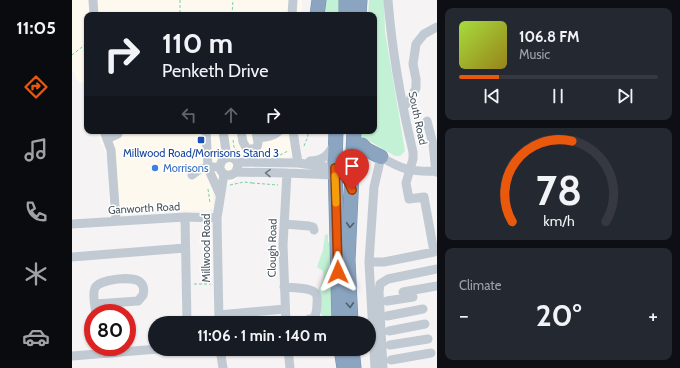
<!DOCTYPE html>
<meta charset="utf-8">
<style>
body{margin:0;font-family:Cabin,sans-serif;background:#242831;color:#f1f3f6;height:100vh;display:flex;flex-direction:column;font-size:15px;white-space:nowrap}
*{box-sizing:border-box;margin:0}
p{font-size:13px;color:#9ea1a6}
.icon{flex:none;width:22px;height:22px;fill:none;stroke:currentColor;stroke-width:2;stroke-linecap:round;stroke-linejoin:round}
.map{position:relative;flex:1;overflow:hidden}
.drawer{display:flex;flex-direction:column;gap:8px;padding:8px;background:#0d0f14;width:243px}
.drawer>*{flex:none}
.hud{position:absolute;left:12px;top:12px;width:293px;height:122px;border-radius:8px;box-shadow:0 1px 3px #0004;background:#171b24;color:#f1f3f6;overflow:hidden}
.speed{position:absolute;left:12px;top:304px;display:flex;gap:8px;font-size:20px;font-weight:700;text-align:center}
.speed>*{display:grid;place-content:center;width:52px;height:52px;border-radius:50%;background:#171b24;box-shadow:0 1px 3px #0004;line-height:1}
.speed .limit{border:6px solid #d22;background:#fff;color:#111}
.pin{position:absolute;display:grid;place-items:center;width:34px;height:34px;color:#fff;margin:-41px -17px;border-radius:50% 50% 50% 0;rotate:-45deg;box-shadow:0 0 4px #0007}
.pin .icon{rotate:45deg}
.me{position:absolute;width:44px;margin:-22px;rotate:359deg;stroke-linejoin:round;filter:drop-shadow(0 0 3px #0008)}
.turn{display:flex;align-items:center;gap:14px;height:84px;padding:0 12px;font-size:18px}
.turn .icon{width:52px;height:52px;stroke-width:2.5}
.turn b{display:block;font-size:28px;line-height:34px}
.lanes{display:flex;align-items:center;height:38px;padding:0 12px;background:#0003;justify-content:center;gap:20px;direction:ltr}
.lanes .off{opacity:.35}
.big{font-size:30px;font-weight:800;line-height:1.1}
.drawer .tile{flex:1;display:flex;flex-direction:column;justify-content:center;gap:6px;min-width:0;padding:0 14px;border-radius:8px;background:#242831}
.drawer .dial{align-items:center;gap:0}
.dial svg{height:104px;overflow:visible;fill:none;stroke:#363941;stroke-width:7;stroke-linecap:round;text-anchor:middle}
.dial text{fill:#f1f3f6;stroke:none}
.song{display:flex;align-items:center;gap:12px}
.cover{width:48px;height:48px;border-radius:6px;background:linear-gradient(135deg,hsl(80 70% 55%),hsl(50 70% 35%))}
.played{height:4px;border-radius:2px;background:linear-gradient(90deg,#ea580c 20%,#363941 20%)}
.keys{display:flex;justify-content:space-around;direction:ltr}
.heat{display:flex;justify-content:space-between;align-items:center;font-size:22px;direction:ltr}
.trip{position:absolute;left:76px;top:316px;width:228px;height:40px;border-radius:20px;background:#171b24;box-shadow:0 1px 3px #0004;font-weight:800;line-height:40px;text-align:center}
main{display:flex;flex:1;min-height:0}
.tab-bar{display:flex;flex-direction:column;width:72px;justify-content:space-around;align-items:center;background:#090b0e;color:#9ea1a6}
.tab-bar .icon{width:28px;height:28px}
.tab-bar .active{color:#ea580c}
.tab-bar b{font-size:18px;color:#f1f3f6}
.map>svg:first-child{display:block}
</style>
<main>
<nav class="tab-bar">
<b>11:05</b>
<svg class="icon active" aria-label="directions" viewBox="0 0 24 24"><path d="M12 3l9 9-9 9-9-9zM9 14v-3h6M13 9l2 2-2 2"/></svg>
<svg class="icon" aria-label="music" viewBox="0 0 24 24"><path d="M9 18V5l10-2v13"/><circle cx="6" cy="18" r="3"/><circle cx="16" cy="16" r="3"/></svg>
<svg class="icon" aria-label="phone" viewBox="0 0 24 24"><path d="M5 4h4l2 5-3 2q2 4 5 5l2-3 5 2v4C11 20 4 13 5 4z"/></svg>
<svg class="icon" aria-label="climate" viewBox="0 0 24 24"><path d="M12 3v18M4 7l16 10M4 17L20 7"/></svg>
<svg class="icon" aria-label="car" viewBox="0 0 24 24"><path d="M5 17H2v-5l4-1 3-4h7l3 4 3 1v5h-3M9 17h6M6 11h13"/><circle cx="7" cy="17" r="2"/><circle cx="17" cy="17" r="2"/></svg>
</nav>
<div class="map">
<svg width="365" height="368" viewBox="0 0 365 368">
<rect width="100%" height="100%" fill="#f5f3f3"/>
<path fill="#fdf9ef" d="M 0,0 L 230,0 L 230,15 L 15,15 L 15,83 L 8,83 L 4,79 L 3,73 L 0,72 Z
M 24,131 L 225,131 L 230,153 L 219,155 L 216,159 L 181,159 L 180,174 L 169,176 L 141,194 L 141,208 L 136,210 L 37,214 L 36,159 Z"/>
<path fill="#c3f1d5" d="M 250,0 L 269,0 L 269,15 L 249,15 Z
M 297,0 L 312,0 L 313,32 L 333,151 L 328,156 L 323,156 L 289,136 L 289,131 L 302,131 L 302,15 L 296,15 Z
M 256,234 L 256,242 L 258,243 L 263,323 L 255,323 L 254,318 C 244,313 246,300 245,290 C 251,284 252,280 251,271 L 245,267 L 251,250 L 253,235 Z"/>
<g fill="none" stroke-linecap="round" stroke-linejoin="round">
<defs>
<path id="highway" d="M 245,15 L 247,0
M 274,15 L 274,0
M 287,15 L 288,0
M 264,131 L 263,161 L 267,323
M 290,145 L 295,150 L 309,157
M 279,323 L 276,260 L 282,131
M 269,349 L 272,368
M 280,349 L 282,368"/>
</defs>
<use href="#highway" stroke="#7690ad" stroke-width="15"/>
<path stroke="#7ad0a6" stroke-width="1" stroke-dasharray="3 2" stroke-linecap="butt" d="M 108,0 L 108,15
M 160,15 L 161,0
M 0,55 L 15,43
M 160,131 L 160,136
M 161,140 L 162,147 L 165,151
M 232,146 L 236,136 L 235,131
M 208,155 L 216,151
M 180,183 L 206,185
M 158,185 L 172,182 L 180,183 L 180,181
M 136,189 L 138,203
M 122,284 L 139,284"/>
<path stroke="#c1cad2" stroke-width="9" d="M 21,0 L 22,15
M 220,15 L 221,0
M 331,107 L 338,100 L 344,88 L 344,79 L 341,64 L 344,44 L 352,34 L 365,27
M 355,121 L 361,144 L 364,172
M 32,131 L 39,150 L 44,221
M 134,131 L 136,168 L 148,195
M 151,131 L 155,157
M 169,131 L 171,142 L 175,149 L 181,149 L 185,147 L 186,143 L 184,131
M 221,131 L 226,163
M 185,138 C 193,137 201,137 207,131
M 35,139 L 46,134
M 238,161 C 252,160 256,156 263,143
M 166,162 L 226,163 L 263,168 L 269,171 L 279,186
M 164,172 L 166,165 C 163,153 147,156 148,169 C 151,176 158,177 164,172 L 215,173 L 263,175
M 120,175 L 128,169 L 142,167
M 113,217 L 115,323
M 0,224 L 113,217 L 145,218
M 212,224 L 237,226 L 241,227 L 242,230
M 0,257 L 113,248
M 297,262 L 312,262 L 362,252 L 352,197 L 337,199 L 334,183 L 341,159 L 341,152 C 329,102 320,52 316,0
M 212,287 C 220,288 240,287 244,294 C 246,297 245,301 245,304 C 245,310 244,316 240,320 L 237,319
M 331,292 L 365,286
M 315,301 L 341,297
M 23,304 L 66,301 L 71,295 C 72,291 72,286 69,283 C 63,275 27,279 23,288 C 20,294 23,306 24,313
M 147,315 L 213,309
M 315,316 L 351,309
M 147,323 L 145,218 L 152,174
M 214,323 L 211,245 L 215,173
M 317,331 L 353,324
M 318,345 L 356,339
M 148,349 L 151,368
M 216,349 L 218,368
M 0,356 L 86,349
M 319,360 L 359,353
M 303,368 L 297,262 L 302,187 L 309,157 C 331,170 339,172 365,171
M 311,368 L 307,292 L 308,284 L 316,279 L 365,269"/>
<use href="#highway" stroke="#8ba5c1" stroke-width="14"/>
</g>
<defs><path id="oneway-chevron" d="M-2-3.5L2.5 0L-2 3.5" fill="none" stroke-width="1.6" stroke-linecap="round" stroke-linejoin="round"/></defs>
<use stroke="#6e7983" href="#oneway-chevron" transform="translate(196 173) rotate(-179)"/>
<g stroke="#505e6b">
<use href="#oneway-chevron" transform="translate(278 225) rotate(94)"/>
<use href="#oneway-chevron" transform="translate(278 305) rotate(87)"/>
</g>
<g fill="none" stroke-linecap="round" stroke-linejoin="round">
<defs>
<path id="route" d="M 266,272 L 263,168 C 272,173 276,180 280,190"/>
</defs>
<use href="#route" stroke="#983908" stroke-width="10"/>
<use href="#route" stroke="#ea580c" stroke-width="7"/>
<path stroke="#f59e0b" stroke-width="7" d="M 263,176 L 264,203"/>
</g>
<rect fill="#1a4fb4" stroke="#fff" stroke-width="1.5" x="125" y="136" width="8" height="8" rx="2"/>
<circle fill="#3f7fe0" stroke="#fff" stroke-width="1.5" cx="83" cy="168" r="4"/>
<g text-anchor="middle" stroke-width="3" stroke-linejoin="round" paint-order="stroke">
<g font-size="11" fill="#4a5661" stroke="#fff">
<text transform="translate(346 118) rotate(78)" y="4">South Road</text>
<text transform="translate(72 208) rotate(-3)" y="4">Ganworth Road</text>
<text transform="translate(134 248) rotate(-90)" y="4">Millwood Road</text>
<text transform="translate(200 248) rotate(-89)" y="4">Clough Road</text>
</g>
<g font-size="11" fill="#164399" stroke="#fff">
<text x="129" y="157">Millwood Road/Morrisons Stand 3</text>
</g>
<g font-size="11" fill="#366cbe" stroke="#fff" text-anchor="start">
<text x="91" y="172">Morrisons</text>
</g>
</g>
</svg>
<div class="speed"><div class="limit">80</div></div>
<div class="pin" style="left:280px;top:190px;background:#d93025"><svg class="icon" aria-label="arrive" viewBox="0 0 24 24"><path d="M6 21V4h12l-3 4 3 4H6"/></svg></div>
<svg class="me" style="left:266px;top:272px" viewBox="-20 -20 40 40"><path d="M0-17L14 15 0 8-14 15z" fill="#ea580c" stroke="#fff" stroke-width="4"/></svg>
<div class="trip">11:06 · 1 min · 140 m</div>
<div class="hud">
<div class="turn"><svg class="icon" aria-label="right" viewBox="0 0 24 24"><path d="M7 20v-9h11M14 6l5 5-5 5"/></svg><div><b>110 m</b>Penketh Drive</div></div>
<div class="lanes"><svg class="icon off" aria-label="left" viewBox="0 0 24 24"><path d="M17 20v-9H6M10 6l-5 5 5 5"/></svg><svg class="icon off" aria-label="ahead" viewBox="0 0 24 24"><path d="M12 20V5M6 11l6-6 6 6"/></svg><svg class="icon" aria-label="right" viewBox="0 0 24 24"><path d="M7 20v-9h11M14 6l5 5-5 5"/></svg></div>
</div>
</div>
<section class="drawer">
<div class="tile">
<div class="song"><i class="cover"></i><div><b>106.8 FM</b><p>Music</p></div></div>
<div class="played"></div>
<div class="keys"><svg class="icon" aria-label="previous" viewBox="0 0 24 24"><path d="M18 5L8 12l10 7zM5 5v14"/></svg><svg class="icon" aria-label="pause" viewBox="0 0 24 24"><path d="M8 5v14M16 5v14"/></svg><svg class="icon" aria-label="next" viewBox="0 0 24 24"><path d="M6 5l10 7-10 7zM19 5v14"/></svg></div>
</div>
<div class="tile dial"><svg viewBox="0 0 100 80">
<path d="M14 69A42 42 0 1 1 86 69"/>
<path d="M14 69A42 42 0 0 1 60 7" stroke="#ea580c"/>
<text x="50" y="56" font-size="32" font-weight="700">78</text>
<text x="50" y="72" font-size="11">km/h</text>
</svg></div>
<div class="tile"><p>Climate</p>
<div class="heat"><a>−</a><b class="big">20°</b><a>+</a></div>
</div>
</section>
</main>
